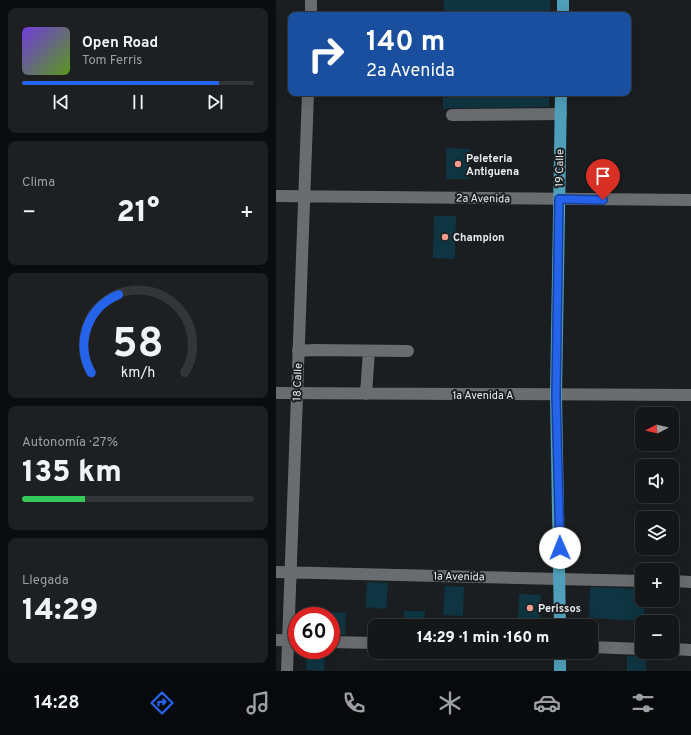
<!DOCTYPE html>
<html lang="es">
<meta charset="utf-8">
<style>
body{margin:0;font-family:Overpass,sans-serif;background:#1d1f21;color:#f1f3f6;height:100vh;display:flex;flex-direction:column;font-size:15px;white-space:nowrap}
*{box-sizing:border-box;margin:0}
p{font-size:13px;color:#9d9fa2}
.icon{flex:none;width:22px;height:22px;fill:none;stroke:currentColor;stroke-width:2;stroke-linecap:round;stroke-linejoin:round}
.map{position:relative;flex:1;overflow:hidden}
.sheet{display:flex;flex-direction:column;gap:8px;padding:8px;background:#0b0c0d;width:276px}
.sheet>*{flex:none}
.guide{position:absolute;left:12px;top:12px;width:343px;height:84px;border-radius:8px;box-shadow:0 4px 16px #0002,0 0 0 1px #333537;background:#1a4fa0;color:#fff;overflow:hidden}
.needle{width:26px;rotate:263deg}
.buttons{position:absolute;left:359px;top:407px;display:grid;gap:8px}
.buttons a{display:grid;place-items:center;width:44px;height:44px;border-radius:8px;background:#141618;box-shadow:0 4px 16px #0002,0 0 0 1px #333537;font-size:20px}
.speed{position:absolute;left:12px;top:607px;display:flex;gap:8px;font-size:20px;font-weight:700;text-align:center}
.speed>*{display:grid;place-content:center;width:52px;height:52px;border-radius:50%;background:#141618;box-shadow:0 4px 16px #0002,0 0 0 1px #333537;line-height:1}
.speed .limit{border:6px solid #d22;background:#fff;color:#111}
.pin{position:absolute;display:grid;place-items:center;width:34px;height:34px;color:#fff;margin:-41px -17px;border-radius:50% 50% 50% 0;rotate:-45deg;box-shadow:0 0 4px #0007}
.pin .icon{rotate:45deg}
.me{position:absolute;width:44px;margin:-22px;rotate:359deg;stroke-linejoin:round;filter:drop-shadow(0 0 3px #0008)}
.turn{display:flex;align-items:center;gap:14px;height:84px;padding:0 12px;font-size:18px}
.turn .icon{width:52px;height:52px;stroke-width:2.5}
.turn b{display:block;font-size:28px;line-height:34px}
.big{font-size:30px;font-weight:800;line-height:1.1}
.sheet .tile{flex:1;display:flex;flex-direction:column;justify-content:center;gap:6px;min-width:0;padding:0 14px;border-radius:8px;background:#1d1f21}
.sheet .dial{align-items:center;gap:0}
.dial svg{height:104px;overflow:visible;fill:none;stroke:#333537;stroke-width:7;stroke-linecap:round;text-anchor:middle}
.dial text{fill:#f1f3f6;stroke:none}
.song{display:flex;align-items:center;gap:12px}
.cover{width:48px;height:48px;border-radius:6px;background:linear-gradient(135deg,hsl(260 70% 55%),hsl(90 70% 35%))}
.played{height:4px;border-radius:2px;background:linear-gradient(90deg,#2563eb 85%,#333537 85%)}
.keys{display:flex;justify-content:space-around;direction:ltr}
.heat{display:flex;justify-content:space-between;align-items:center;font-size:22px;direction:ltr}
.charge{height:6px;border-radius:3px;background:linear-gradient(90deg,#34c759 27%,#333537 0)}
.trip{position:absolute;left:92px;top:619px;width:230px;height:40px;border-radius:8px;background:#141618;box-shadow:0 4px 16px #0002,0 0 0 1px #333537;font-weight:800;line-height:40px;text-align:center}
.menu{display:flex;height:64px;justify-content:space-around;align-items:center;background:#08090a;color:#9d9fa2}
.menu .icon{width:28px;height:28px}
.menu .selected{color:#2563eb}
.menu b{font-size:18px;color:#f1f3f6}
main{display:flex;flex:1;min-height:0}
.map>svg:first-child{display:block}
</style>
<main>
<section class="sheet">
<div class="tile">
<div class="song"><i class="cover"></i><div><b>Open Road</b><p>Tom Ferris</p></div></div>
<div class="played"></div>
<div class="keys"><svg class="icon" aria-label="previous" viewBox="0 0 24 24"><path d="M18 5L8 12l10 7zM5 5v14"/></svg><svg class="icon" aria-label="pause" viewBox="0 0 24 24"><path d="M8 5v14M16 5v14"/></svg><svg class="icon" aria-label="next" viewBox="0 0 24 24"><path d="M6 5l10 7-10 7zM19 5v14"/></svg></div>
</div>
<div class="tile"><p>Clima</p>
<div class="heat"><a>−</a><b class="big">21°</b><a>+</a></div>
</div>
<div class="tile dial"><svg viewBox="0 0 100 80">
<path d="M14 69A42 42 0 1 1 86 69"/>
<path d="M14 69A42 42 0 0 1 35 9" stroke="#2563eb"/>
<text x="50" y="56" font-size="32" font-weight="700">58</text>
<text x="50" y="72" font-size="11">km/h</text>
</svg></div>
<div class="tile"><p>Autonomía · 27%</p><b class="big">135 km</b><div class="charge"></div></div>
<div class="tile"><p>Llegada</p><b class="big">14:29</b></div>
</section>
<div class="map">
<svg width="415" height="671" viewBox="0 0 415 671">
<rect width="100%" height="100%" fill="#1b1e20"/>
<path fill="#0f3542" d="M 168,0 L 274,0 L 274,15 L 168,15 Z
M 167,93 L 273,93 L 273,107 L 176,108 L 167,109 Z
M 170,148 L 194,149 L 193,179 L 170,179 Z
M 158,216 L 180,216 L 179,259 L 157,258 Z
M 91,582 L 112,583 L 110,609 L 90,607 Z
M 169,586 L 188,587 L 187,616 L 167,615 Z
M 314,587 L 366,589 L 366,600 L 369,600 L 368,621 L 313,618 Z
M 243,594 L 265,595 L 264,626 L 242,626 Z
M 128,611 L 149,611 L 148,626 L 128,626 Z
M 55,612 L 70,613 L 69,635 L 55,635 Z
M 31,650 L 49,650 L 48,671 L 30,670 Z
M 370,655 L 370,671 L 351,671 L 351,656 L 366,656 Z"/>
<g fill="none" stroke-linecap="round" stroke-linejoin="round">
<path stroke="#696d6f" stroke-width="12" d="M 35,15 L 35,0
M 176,115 L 285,114
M 0,196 L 415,200
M 22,351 L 38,350 L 132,351
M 0,393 L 415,395
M 90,394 L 93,351
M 0,572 L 366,581
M 396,581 L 415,582
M 0,640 L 21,641
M 55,642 L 99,643
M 315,647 L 366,649
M 396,649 L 415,650
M 11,671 L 32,93"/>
<path stroke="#4f9fba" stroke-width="12" d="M 287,15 L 287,0
M 284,626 L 280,395 L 285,93
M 284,671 L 284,652"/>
</g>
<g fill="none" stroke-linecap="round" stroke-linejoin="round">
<defs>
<path id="route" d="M 284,548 L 280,395 L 283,199 L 327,200"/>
</defs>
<use href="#route" stroke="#184099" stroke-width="10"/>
<use href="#route" stroke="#2563eb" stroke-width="7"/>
</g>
<g fill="#f49d8c" stroke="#1b1e20" stroke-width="1.5">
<circle cx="182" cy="164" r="4"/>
<circle cx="169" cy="237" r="4"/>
<circle cx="254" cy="608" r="4"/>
</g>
<g text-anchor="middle" stroke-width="4" stroke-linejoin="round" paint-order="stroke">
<g font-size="11" font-weight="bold" fill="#e8ebec" stroke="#1b1e20" text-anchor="start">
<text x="190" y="162">Peleteria<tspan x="190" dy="13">Antiguena</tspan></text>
<text x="177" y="241">Champion</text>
<text x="262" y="612">Perissos</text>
</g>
<g font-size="11" fill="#e8ebec" stroke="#1b1e20">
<text transform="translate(283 168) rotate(-89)" y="4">19 Calle</text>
<text transform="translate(207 198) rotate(1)" y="4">2a Avenida</text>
<text transform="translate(21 382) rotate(-88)" y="4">18 Calle</text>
<text x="207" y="399">1a Avenida A</text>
<text transform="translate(183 576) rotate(1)" y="4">1a Avenida</text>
</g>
</g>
</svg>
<div class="buttons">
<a><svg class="needle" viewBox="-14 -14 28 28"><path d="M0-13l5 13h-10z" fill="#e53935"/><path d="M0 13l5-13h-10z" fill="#9d9fa2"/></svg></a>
<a><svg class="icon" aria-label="sound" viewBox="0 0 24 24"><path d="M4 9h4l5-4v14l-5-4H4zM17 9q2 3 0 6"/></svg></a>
<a><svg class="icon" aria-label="layers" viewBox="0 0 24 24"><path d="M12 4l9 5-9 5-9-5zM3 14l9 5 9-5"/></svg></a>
<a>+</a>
<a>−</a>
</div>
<div class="speed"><div class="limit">60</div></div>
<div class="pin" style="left:327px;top:200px;background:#d93025"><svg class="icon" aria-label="arrive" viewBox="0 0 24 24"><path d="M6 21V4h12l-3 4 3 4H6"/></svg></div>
<svg class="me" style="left:284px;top:548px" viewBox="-20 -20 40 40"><circle r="19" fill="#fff"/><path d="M0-13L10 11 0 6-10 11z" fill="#2563eb"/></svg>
<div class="trip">14:29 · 1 min · 160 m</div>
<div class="guide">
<div class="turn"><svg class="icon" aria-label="right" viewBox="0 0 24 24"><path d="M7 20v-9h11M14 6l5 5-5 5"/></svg><div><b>140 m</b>2a Avenida</div></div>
</div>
</div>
</main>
<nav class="menu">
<b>14:28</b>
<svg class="icon selected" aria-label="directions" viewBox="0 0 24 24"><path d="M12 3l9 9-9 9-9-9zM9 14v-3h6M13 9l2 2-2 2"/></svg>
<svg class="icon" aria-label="music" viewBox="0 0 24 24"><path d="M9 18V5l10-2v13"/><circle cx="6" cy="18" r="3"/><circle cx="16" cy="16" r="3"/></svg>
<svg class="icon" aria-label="phone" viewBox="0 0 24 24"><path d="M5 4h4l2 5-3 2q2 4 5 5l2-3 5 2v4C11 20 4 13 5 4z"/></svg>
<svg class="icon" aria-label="climate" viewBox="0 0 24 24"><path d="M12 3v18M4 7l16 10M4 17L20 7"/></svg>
<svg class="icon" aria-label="car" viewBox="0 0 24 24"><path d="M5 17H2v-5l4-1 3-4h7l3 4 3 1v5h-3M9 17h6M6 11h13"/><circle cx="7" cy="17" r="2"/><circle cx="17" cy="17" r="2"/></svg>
<svg class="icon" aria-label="filters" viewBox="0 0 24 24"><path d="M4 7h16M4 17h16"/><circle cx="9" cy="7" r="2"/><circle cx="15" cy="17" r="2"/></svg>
</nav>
